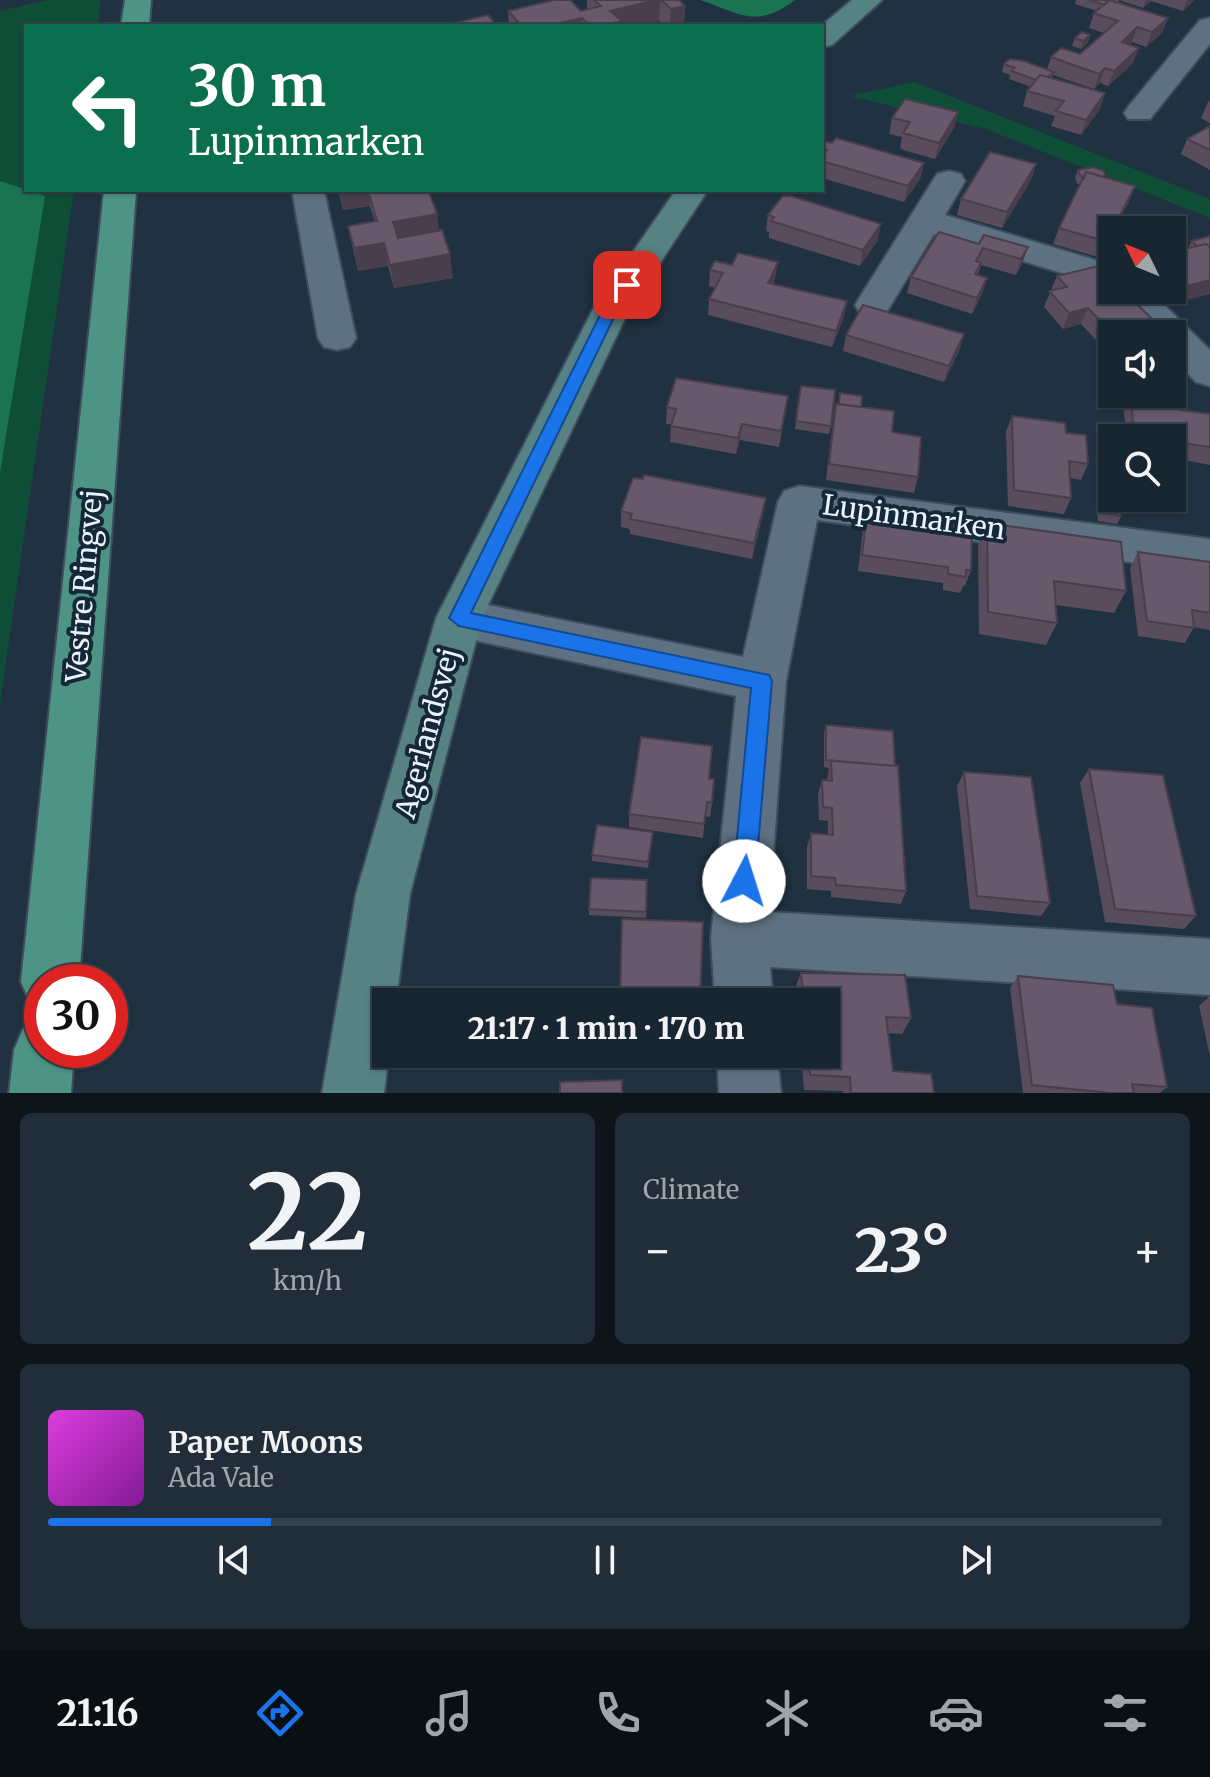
<!DOCTYPE html>
<meta charset="utf-8">
<style>
body{margin:0;font-family:Merriweather,serif;background:#212e39;color:#f1f3f6;height:100vh;display:flex;flex-direction:column;font-size:30px;white-space:nowrap}
*{box-sizing:border-box;margin:0}
p{font-size:26px;color:#9fa5ab}
.icon{flex:none;width:44px;height:44px;fill:none;stroke:currentColor;stroke-width:2;stroke-linecap:round;stroke-linejoin:round}
.map{position:relative;height:1093px;overflow:hidden}
.panel{display:flex;flex-direction:column;gap:20px;padding:20px;background:#0d151b;flex:1}
.panel>*{flex:none}
.guide{position:absolute;left:24px;top:24px;width:800px;height:168px;border-radius:0px;box-shadow:0 2px 6px #0004,0 0 0 2px #36434d;background:#0b6e4f;color:#fff;overflow:hidden}
.needle{width:52px;rotate:313deg}
.controls{position:absolute;left:1098px;top:216px;display:grid;gap:16px}
.controls a{display:grid;place-items:center;width:88px;height:88px;border-radius:0px;background:#182631;box-shadow:0 2px 6px #0004,0 0 0 2px #36434d;font-size:40px}
.speed{position:absolute;left:24px;top:964px;display:flex;gap:16px;font-size:40px;font-weight:700;text-align:center}
.speed>*{display:grid;place-content:center;width:104px;height:104px;border-radius:50%;background:#182631;box-shadow:0 2px 6px #0004,0 0 0 2px #36434d;line-height:1}
.speed .limit{border:12px solid #d22;background:#fff;color:#111}
.pin{position:absolute;display:grid;place-items:center;width:68px;height:68px;color:#fff;margin:-34px;border-radius:16px;box-shadow:0 4px 12px #0006}
.me{position:absolute;width:88px;margin:-44px;rotate:5deg;stroke-linejoin:round;filter:drop-shadow(0 0 6px #0008)}
.turn{display:flex;align-items:center;gap:28px;height:168px;padding:0 32px;font-size:36px}
.turn .icon{width:104px;height:104px;stroke-width:2.5}
.turn b{display:block;font-size:56px;line-height:68px}
.big{font-size:60px;font-weight:800;line-height:1.1}
.panel .card{flex:1;display:flex;flex-direction:column;justify-content:center;gap:12px;min-width:0;padding:0 28px;border-radius:12px;background:#212e39}
.panel .dial{align-items:center;gap:0}
.dial b{font-size:104px;line-height:1}
.song{display:flex;align-items:center;gap:24px}
.cover{width:96px;height:96px;border-radius:12px;background:linear-gradient(135deg,hsl(300 70% 55%),hsl(290 70% 35%))}
.played{height:8px;border-radius:4px;background:linear-gradient(90deg,#1a73e8 20%,#36434d 20%)}
.keys{display:flex;justify-content:space-around;direction:ltr}
.heat{display:flex;justify-content:space-between;align-items:center;font-size:44px;direction:ltr}
.panel .tiles{flex:1;display:grid;gap:20px;grid-template-columns:1fr 1fr}
.card:last-child{grid-column:span 2}
.trip{position:absolute;left:372px;top:988px;width:468px;height:80px;border-radius:0px;background:#182631;box-shadow:0 2px 6px #0004,0 0 0 2px #36434d;font-weight:800;line-height:80px;text-align:center}
.tab-bar{display:flex;height:128px;justify-content:space-around;align-items:center;background:#0a0f14;color:#9fa5ab}
.tab-bar .icon{width:56px;height:56px}
.tab-bar .selected{color:#1a73e8}
.tab-bar b{font-size:36px;color:#f1f3f6}
.map>svg:first-child{display:block}
</style>
<div class="map">
<svg width="1210" height="1093" viewBox="0 0 1210 1093">
<rect width="100%" height="100%" fill="#203241"/>
<path fill="#0f4e36" d="M 48,0 L 101,0 L 97,26 L 26,26 L 26,190 L 74,190 L 0,703 L 0,473 L 44,197 L 0,181 L 0,11 Z
M 914,82 L 1210,199 L 1210,218 L 986,129 L 850,96 Z"/>
<path fill="#1b7451" d="M 700,0 L 795,0 C 756,29 742,14 700,0 Z
M 0,181 L 45,196 L 0,473 Z"/>
<g fill="none" stroke-linecap="round" stroke-linejoin="round">
<defs>
<path id="street" d="M 1210,18 L 1210,44 L 1150,119 L 1128,119 L 1124,113 L 1128,107 L 1200,20 Z
M 949,171 L 961,174 L 965,181 L 945,215 L 1112,265 L 1112,290 L 1149,290 L 1210,350 L 1210,386 L 1196,382 L 1172,357 L 1172,334 L 1150,334 L 1110,290 L 1111,288 L 934,234 L 886,313 L 873,317 L 860,313 L 855,305 L 937,174 Z
M 292,190 L 324,190 L 356,338 L 350,347 L 337,350 L 324,347 L 318,338 Z
M 799,486 L 1210,539 L 1210,573 L 817,520 L 786,681 L 769,912 L 1210,939 L 1210,995 L 770,967 L 773,1002 L 715,1002 L 711,938 L 736,696 L 459,637 L 443,631 L 436,618 L 443,605 L 459,599 L 743,657 L 778,502 L 784,491 Z
M 717,1054 L 777,1054 L 781,1093 L 719,1093 Z"/>
<path id="secondary" d="M 852,0 L 882,0 L 832,45 L 822,47 L 821,26 Z
M 676,190 L 708,190 L 629,310 L 482,618 L 410,894 L 396,1002 L 386,1002 L 386,1054 L 389,1054 L 384,1093 L 322,1093 L 356,894 L 436,618 L 593,309 Z"/>
<path id="primary" d="M 125,0 L 151,0 L 149,26 L 121,26 Z
M 104,190 L 136,190 L 79,982 L 42,982 L 42,1007 L 30,1002 L 21,982 Z
M 42,1021 L 42,1050 L 74,1050 L 71,1093 L 9,1093 L 14,1050 L 23,1029 Z"/>
</defs>
<use href="#street" stroke="#3e4d5b" stroke-width="4"/>
<use href="#secondary" stroke="#3e4d5b" stroke-width="4"/>
<use href="#primary" stroke="#3e4d5b" stroke-width="4"/>
<use href="#street" fill="#5e7183" fill-rule="evenodd"/>
<use href="#secondary" fill="#568283" fill-rule="evenodd"/>
<use href="#primary" fill="#4e9484" fill-rule="evenodd"/>
</g>
<path fill="#594c5d" d="M 587,0 L 679,0 L 685,6 L 684,26 L 665,26 L 659,21 L 637,26 L 509,26 L 508,11 L 581,11 L 587,10 Z
M 1076,0 L 1119,0 L 1118,2 L 1168,18 L 1162,33 L 1146,47 L 1132,42 L 1130,45 L 1133,63 L 1108,86 L 1100,83 L 1094,89 L 1053,75 L 1052,78 L 1105,93 L 1100,109 L 1081,135 L 1051,126 L 1055,116 L 1023,106 L 1027,91 L 1031,87 L 1009,79 L 1010,75 L 1002,72 L 1004,64 L 1047,70 L 1051,57 L 1080,54 L 1104,33 L 1089,28 L 1094,13 L 1097,11 L 1075,4 Z
M 1119,0 L 1194,0 L 1183,11 L 1151,1 L 1143,8 Z
M 1075,38 L 1088,42 L 1081,49 L 1072,46 Z
M 1210,101 L 1210,123 L 1201,118 L 1208,102 Z
M 958,112 L 954,128 L 935,159 L 900,149 L 902,137 L 889,134 L 892,118 Z
M 1210,126 L 1210,170 L 1181,154 L 1187,139 Z
M 822,141 L 924,163 L 920,179 L 904,202 L 822,178 Z
M 1036,164 L 1031,180 L 1002,228 L 957,215 L 961,199 Z
M 1078,170 L 1105,177 L 1129,202 L 1112,230 L 1112,261 L 1053,244 L 1059,228 L 1080,185 L 1077,183 L 1075,178 Z
M 338,190 L 428,190 L 453,278 L 394,288 L 388,266 L 358,271 L 348,226 L 375,222 L 370,206 L 343,210 Z
M 768,215 L 878,240 L 860,266 L 769,238 L 769,232 L 766,231 Z
M 1210,236 L 1168,305 L 1152,290 L 1172,290 L 1172,252 L 1188,248 L 1192,241 Z
M 979,244 L 1028,247 L 1022,264 L 1016,275 L 981,265 L 978,275 L 982,294 L 972,314 L 907,293 L 911,277 Z
M 710,270 L 775,278 L 773,284 L 844,317 L 832,347 L 708,315 L 709,299 L 715,288 L 709,286 Z
M 1057,276 L 1112,334 L 1112,357 L 1081,324 L 1063,329 L 1044,307 Z
M 964,334 L 959,351 L 944,382 L 843,351 L 846,335 Z
M 801,386 L 831,426 L 829,434 L 795,429 Z
M 840,393 L 861,407 L 892,432 L 918,477 L 914,493 L 826,480 L 833,420 L 836,404 L 838,404 Z
M 1125,394 L 1172,394 L 1181,410 L 1210,414 L 1210,465 L 1184,460 L 1185,467 L 1176,483 L 1172,482 L 1172,438 L 1126,438 L 1123,398 Z
M 788,396 L 779,447 L 740,440 L 736,454 L 670,442 L 671,424 L 666,424 L 667,407 Z
M 1012,416 L 1088,464 L 1081,480 L 1070,478 L 1071,498 L 1064,514 L 1008,506 L 1006,432 Z
M 1100,497 L 1121,516 L 1117,524 L 1098,521 L 1096,505 Z
M 621,511 L 763,514 L 752,559 L 630,534 L 630,529 L 621,527 Z
M 867,512 L 971,570 L 965,586 L 963,586 L 960,593 L 943,590 L 943,583 L 858,571 L 863,528 Z
M 987,523 L 1126,591 L 1114,613 L 1056,605 L 1057,623 L 1046,645 L 979,634 L 978,546 Z
M 1138,552 L 1210,562 L 1210,630 L 1194,627 L 1185,643 L 1138,636 L 1130,568 Z
M 826,725 L 894,766 L 906,891 L 901,904 L 831,897 L 831,891 L 807,889 L 807,847 L 811,833 L 828,835 L 828,821 L 819,820 L 818,794 L 822,780 L 827,780 L 829,768 L 824,767 L 824,732 Z
M 1089,769 L 1196,916 L 1184,929 L 1105,922 L 1080,783 Z
M 964,772 L 1050,903 L 1041,916 L 970,909 L 957,786 Z
M 709,779 L 712,803 L 710,817 L 705,816 L 703,838 L 629,827 L 629,814 Z
M 653,832 L 648,868 L 592,861 L 592,855 Z
M 647,880 L 646,918 L 589,915 L 589,909 Z
M 801,973 L 911,1018 L 902,1034 L 888,1033 L 893,1071 L 934,1093 L 843,1093 L 843,1091 L 804,1090 L 801,1054 L 826,1054 L 826,1002 L 796,1002 L 795,989 Z
M 1018,976 L 1117,1004 L 1167,1087 L 1160,1093 L 1023,1093 L 1010,988 Z
M 1210,996 L 1210,1056 L 1199,1006 Z"/>
<path fill="#493e4c" d="M 656,0 L 660,0 L 659,21 L 637,26 L 602,26 L 610,11 Z
M 1146,0 L 1151,0 L 1143,8 Z
M 1187,0 L 1194,0 L 1183,11 Z
M 685,6 L 684,26 L 670,26 L 671,9 Z
M 582,18 L 582,26 L 547,26 Z
M 1168,18 L 1162,33 L 1146,47 L 1152,32 Z
M 1137,27 L 1132,42 L 1116,57 L 1122,42 Z
M 1090,35 L 1088,42 L 1081,49 L 1083,41 Z
M 1139,48 L 1133,63 L 1108,86 L 1114,71 Z
M 1105,68 L 1100,83 L 1094,89 L 1099,74 Z
M 1105,93 L 1100,109 L 1081,135 L 1086,120 Z
M 958,112 L 954,128 L 935,159 L 939,143 Z
M 924,163 L 920,179 L 904,202 L 908,186 Z
M 1036,164 L 1031,180 L 1002,228 L 1007,212 Z
M 1135,186 L 1129,202 L 1114,230 L 1118,219 Z
M 339,190 L 368,190 L 370,206 L 343,210 Z
M 437,214 L 440,237 L 396,245 L 393,222 Z
M 881,224 L 878,240 L 860,266 L 863,250 Z
M 384,243 L 388,266 L 358,271 L 354,248 Z
M 1028,247 L 1022,264 L 1016,275 L 1021,259 Z
M 450,254 L 453,278 L 394,288 L 390,265 Z
M 778,262 L 775,278 L 766,299 L 768,283 Z
M 987,278 L 982,294 L 972,314 L 977,298 Z
M 1210,280 L 1210,294 L 1168,305 L 1175,289 Z
M 847,301 L 844,317 L 832,347 L 836,331 Z
M 1088,308 L 1081,324 L 1063,329 L 1069,313 Z
M 964,334 L 959,351 L 944,382 L 949,366 Z
M 742,424 L 740,440 L 736,454 L 738,438 Z
M 766,498 L 763,514 L 752,559 L 754,543 Z"/>
<path fill="#68586c" stroke="#493e4c" stroke-width="2" d="M 554,0 L 570,0 L 581,11 L 601,6 L 594,0 L 656,0 L 610,11 L 622,21 L 602,26 L 591,26 L 582,18 L 547,26 L 517,26 L 521,25 L 508,11 Z
M 661,0 L 679,0 L 685,6 L 671,9 Z
M 1090,0 L 1110,0 L 1104,5 Z
M 1109,0 L 1168,18 L 1152,32 L 1137,27 L 1122,42 L 1139,48 L 1114,71 L 1105,68 L 1099,74 L 1051,57 L 1061,48 L 1080,54 L 1118,21 L 1094,13 Z
M 488,15 L 497,26 L 442,26 Z
M 1082,32 L 1090,35 L 1083,41 L 1075,38 Z
M 1010,59 L 1024,61 L 1054,72 L 1048,77 L 1040,75 L 1036,80 L 1012,71 L 1015,68 L 1004,64 Z
M 1040,75 L 1105,93 L 1086,120 L 1056,111 L 1064,101 L 1027,91 Z
M 905,99 L 958,112 L 939,143 L 903,133 L 910,122 L 892,118 Z
M 1210,126 L 1210,150 L 1187,139 Z
M 836,138 L 924,163 L 908,186 L 822,161 L 822,156 L 827,150 L 822,148 L 822,141 L 832,143 Z
M 990,152 L 1036,164 L 1007,212 L 961,199 Z
M 1094,167 L 1104,171 L 1105,177 L 1086,172 L 1084,178 L 1080,175 L 1078,170 Z
M 1086,172 L 1135,186 L 1118,219 L 1140,225 L 1137,230 L 1112,230 L 1112,243 L 1059,228 Z
M 368,190 L 428,190 L 437,214 L 393,222 L 398,238 L 442,230 L 450,254 L 390,265 L 384,243 L 354,248 L 348,226 L 377,221 Z
M 783,196 L 791,196 L 881,224 L 863,250 L 771,221 L 774,217 L 768,215 Z
M 939,232 L 979,244 L 984,235 L 1028,247 L 1021,259 L 983,248 L 976,261 L 981,263 L 975,274 L 987,278 L 977,298 L 911,277 Z
M 1210,236 L 1210,247 L 1206,244 L 1197,246 L 1192,241 Z
M 1206,244 L 1210,247 L 1210,280 L 1175,289 L 1172,286 L 1172,252 Z
M 738,253 L 778,262 L 768,283 L 847,301 L 836,331 L 709,299 L 723,273 L 710,270 L 715,261 L 732,265 Z
M 1098,266 L 1112,279 L 1112,290 L 1123,290 L 1167,334 L 1113,334 L 1088,308 L 1069,313 L 1049,291 L 1067,287 L 1057,276 Z
M 863,305 L 964,334 L 949,366 L 846,335 Z
M 676,378 L 788,396 L 781,431 L 742,424 L 738,438 L 671,426 L 676,409 L 667,407 Z
M 801,386 L 835,390 L 831,426 L 796,421 Z
M 1172,388 L 1178,389 L 1181,410 L 1210,414 L 1210,447 L 1182,443 L 1185,467 L 1172,465 L 1172,438 L 1134,438 L 1131,394 L 1172,394 Z
M 840,393 L 862,396 L 861,407 L 839,404 Z
M 836,404 L 894,411 L 892,432 L 921,437 L 918,477 L 829,464 Z
M 1012,416 L 1065,423 L 1066,433 L 1086,435 L 1088,464 L 1069,461 L 1071,498 L 1014,490 Z
M 644,475 L 766,498 L 754,543 L 630,519 L 632,514 L 621,511 L 633,478 L 643,479 Z
M 1100,497 L 1120,500 L 1121,516 L 1102,513 Z
M 867,512 L 972,528 L 971,570 L 966,570 L 966,577 L 948,574 L 948,567 L 862,555 Z
M 987,523 L 1121,542 L 1126,591 L 1054,581 L 1057,623 L 988,612 Z
M 1138,552 L 1210,562 L 1210,613 L 1192,610 L 1194,628 L 1147,621 Z
M 826,725 L 893,731 L 895,766 L 826,760 Z
M 641,737 L 712,746 L 709,779 L 714,779 L 712,803 L 707,802 L 704,824 L 629,814 Z
M 831,761 L 898,766 L 906,891 L 836,885 L 835,878 L 811,876 L 811,833 L 833,835 L 832,808 L 823,807 L 822,780 L 832,781 Z
M 1089,769 L 1163,775 L 1196,916 L 1115,909 Z
M 964,772 L 1031,777 L 1050,903 L 977,896 Z
M 597,825 L 653,832 L 648,862 L 592,855 Z
M 591,878 L 647,880 L 646,912 L 589,909 Z
M 622,919 L 703,922 L 700,1002 L 620,1002 Z
M 801,973 L 905,975 L 911,1018 L 886,1017 L 893,1071 L 931,1074 L 934,1093 L 851,1093 L 850,1077 L 810,1075 L 808,1054 L 826,1054 L 826,1002 L 804,1002 Z
M 1018,976 L 1113,985 L 1117,1004 L 1152,1008 L 1167,1087 L 1132,1084 L 1134,1093 L 1111,1093 L 1032,1085 Z
M 622,1080 L 622,1093 L 560,1093 L 560,1082 Z"/>
<path fill="#1a73e8" stroke="#114b97" stroke-width="2" d="M 622,282 L 634,285 L 618,309 L 471,613 L 769,675 L 772,681 L 755,881 L 752,888 L 744,891 L 736,888 L 733,881 L 751,688 L 459,626 L 449,618 L 603,309 Z"/>
<g text-anchor="middle" stroke-width="8" stroke-linejoin="round" paint-order="stroke">
<g font-size="28" fill="#e8f3fe" stroke="#162837">
<text transform="translate(914 517) rotate(8)" y="10">Lupinmarken</text>
<text transform="translate(84 586) rotate(-85)" y="10">Vestre Ringvej</text>
<text transform="translate(427 733) rotate(-75)" y="10">Agerlandsvej</text>
</g>
</g>
</svg>
<div class="controls">
<a><svg class="needle" viewBox="-14 -14 28 28"><path d="M0-13l5 13h-10z" fill="#e53935"/><path d="M0 13l5-13h-10z" fill="#9fa5ab"/></svg></a>
<a><svg class="icon" aria-label="sound" viewBox="0 0 24 24"><path d="M4 9h4l5-4v14l-5-4H4zM17 9q2 3 0 6"/></svg></a>
<a><svg class="icon" aria-label="search" viewBox="0 0 24 24"><circle cx="10" cy="10" r="6"/><path d="M15 15l6 6"/></svg></a>
</div>
<div class="speed"><div class="limit">30</div></div>
<div class="pin" style="left:627px;top:285px;background:#d93025"><svg class="icon" aria-label="arrive" viewBox="0 0 24 24"><path d="M6 21V4h12l-3 4 3 4H6"/></svg></div>
<svg class="me" style="left:744px;top:881px" viewBox="-20 -20 40 40"><circle r="19" fill="#fff"/><path d="M0-13L10 11 0 6-10 11z" fill="#1a73e8"/></svg>
<div class="trip">21:17 · 1 min · 170 m</div>
<div class="guide">
<div class="turn"><svg class="icon" aria-label="left" viewBox="0 0 24 24"><path d="M17 20v-9H6M10 6l-5 5 5 5"/></svg><div><b>30 m</b>Lupinmarken</div></div>
</div>
</div>
<section class="panel">
<div class="tiles">
<div class="card dial"><b>22</b><p>km/h</p></div>
<div class="card"><p>Climate</p>
<div class="heat"><a>−</a><b class="big">23°</b><a>+</a></div>
</div>
<div class="card">
<div class="song"><i class="cover"></i><div><b>Paper Moons</b><p>Ada Vale</p></div></div>
<div class="played"></div>
<div class="keys"><svg class="icon" aria-label="previous" viewBox="0 0 24 24"><path d="M18 5L8 12l10 7zM5 5v14"/></svg><svg class="icon" aria-label="pause" viewBox="0 0 24 24"><path d="M8 5v14M16 5v14"/></svg><svg class="icon" aria-label="next" viewBox="0 0 24 24"><path d="M6 5l10 7-10 7zM19 5v14"/></svg></div>
</div>
</div>
</section>
<nav class="tab-bar">
<b>21:16</b>
<svg class="icon selected" aria-label="directions" viewBox="0 0 24 24"><path d="M12 3l9 9-9 9-9-9zM9 14v-3h6M13 9l2 2-2 2"/></svg>
<svg class="icon" aria-label="music" viewBox="0 0 24 24"><path d="M9 18V5l10-2v13"/><circle cx="6" cy="18" r="3"/><circle cx="16" cy="16" r="3"/></svg>
<svg class="icon" aria-label="phone" viewBox="0 0 24 24"><path d="M5 4h4l2 5-3 2q2 4 5 5l2-3 5 2v4C11 20 4 13 5 4z"/></svg>
<svg class="icon" aria-label="climate" viewBox="0 0 24 24"><path d="M12 3v18M4 7l16 10M4 17L20 7"/></svg>
<svg class="icon" aria-label="car" viewBox="0 0 24 24"><path d="M5 17H2v-5l4-1 3-4h7l3 4 3 1v5h-3M9 17h6M6 11h13"/><circle cx="7" cy="17" r="2"/><circle cx="17" cy="17" r="2"/></svg>
<svg class="icon" aria-label="filters" viewBox="0 0 24 24"><path d="M4 7h16M4 17h16"/><circle cx="9" cy="7" r="2"/><circle cx="15" cy="17" r="2"/></svg>
</nav>
